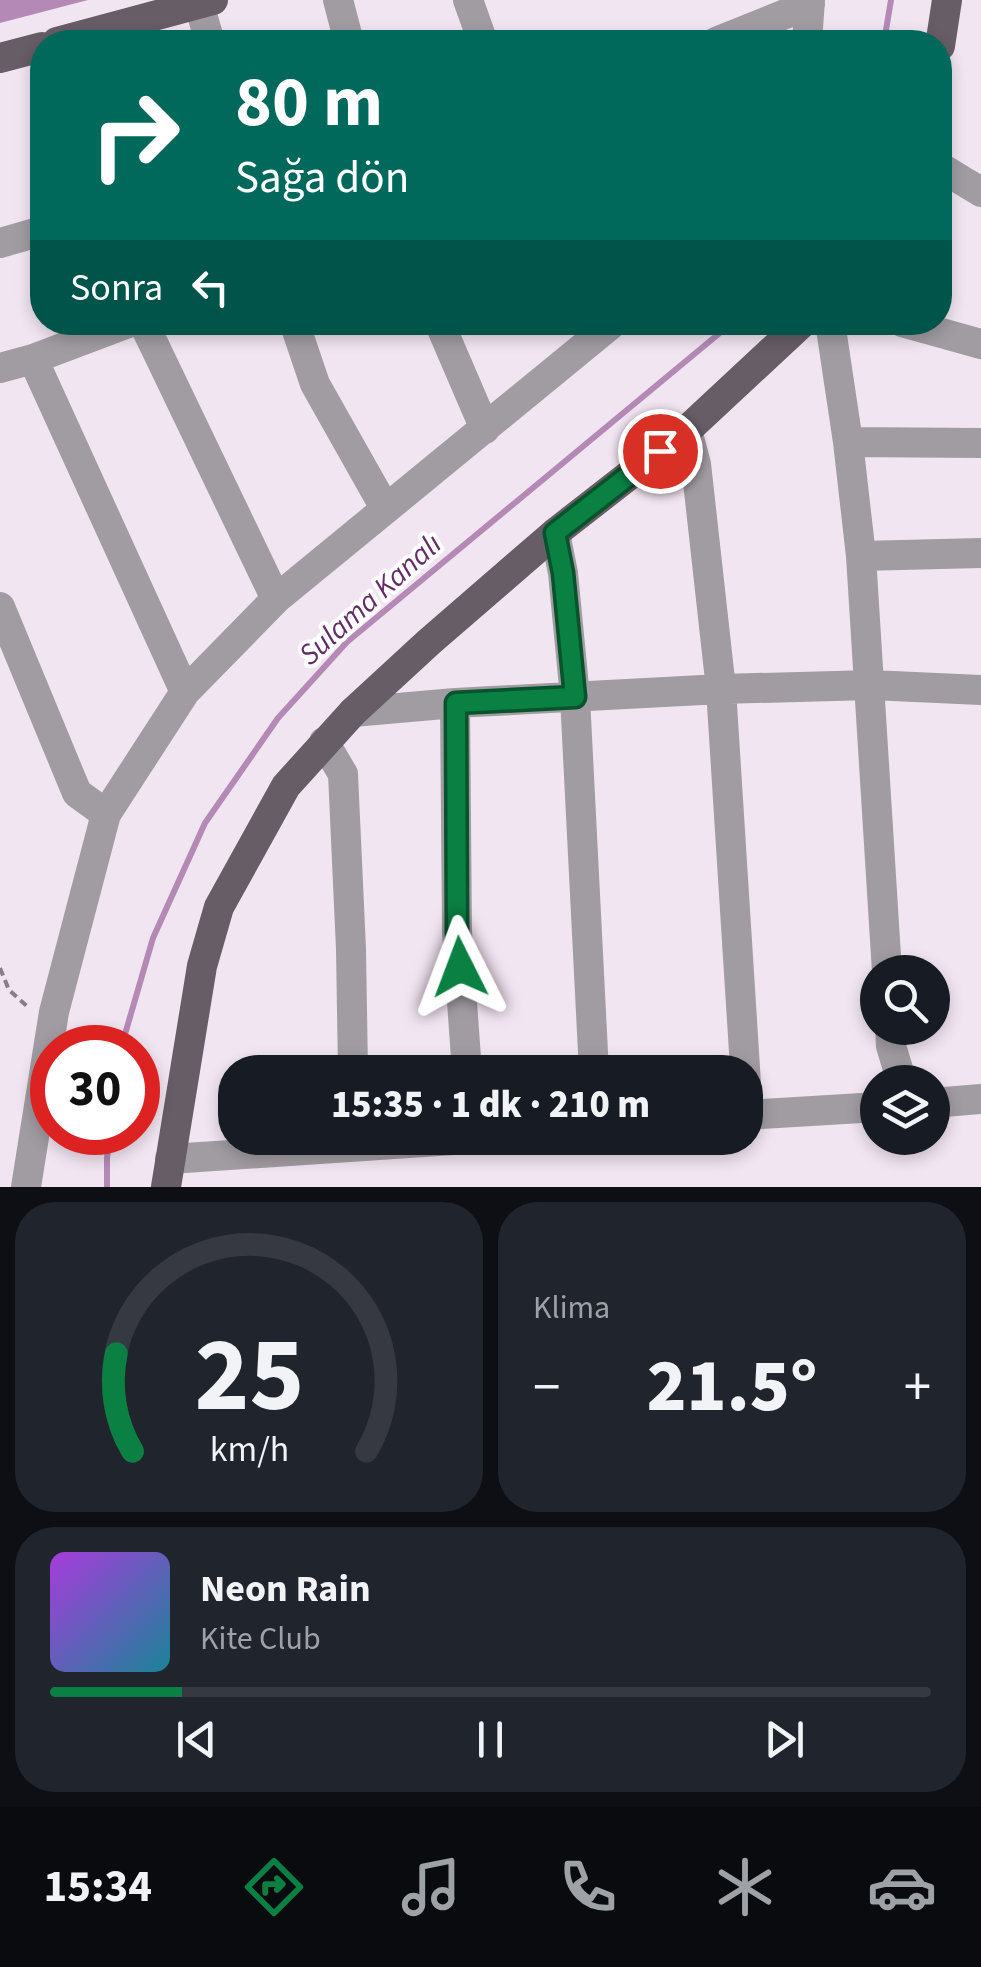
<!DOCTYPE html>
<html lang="tr">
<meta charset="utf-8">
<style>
body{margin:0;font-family:"Source Sans 3",sans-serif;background:#20242c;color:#f1f3f6;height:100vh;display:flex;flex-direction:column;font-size:38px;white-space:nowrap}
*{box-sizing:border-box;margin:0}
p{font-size:32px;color:#9ea1a6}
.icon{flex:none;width:55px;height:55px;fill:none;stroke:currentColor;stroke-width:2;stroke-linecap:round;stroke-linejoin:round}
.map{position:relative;height:1187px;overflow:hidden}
.side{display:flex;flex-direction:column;gap:15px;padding:15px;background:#0d0f14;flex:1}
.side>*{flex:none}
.banner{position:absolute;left:30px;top:30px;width:922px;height:305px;border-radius:40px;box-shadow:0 5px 15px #0003;background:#00695c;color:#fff;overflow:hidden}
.controls{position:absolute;left:860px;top:955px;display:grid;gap:20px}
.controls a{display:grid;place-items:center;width:90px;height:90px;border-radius:50%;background:#171b24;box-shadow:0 5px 15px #0003;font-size:50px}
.speed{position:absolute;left:30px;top:1025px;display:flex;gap:20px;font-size:50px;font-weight:700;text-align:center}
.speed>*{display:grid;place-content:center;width:130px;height:130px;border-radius:50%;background:#171b24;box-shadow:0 5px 15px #0003;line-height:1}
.speed .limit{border:15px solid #d22;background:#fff;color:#111}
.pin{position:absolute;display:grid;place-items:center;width:85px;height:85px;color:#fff;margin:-42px;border:5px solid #fff;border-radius:50%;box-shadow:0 2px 10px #0007}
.me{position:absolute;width:110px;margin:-55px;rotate:357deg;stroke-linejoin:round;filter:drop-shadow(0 0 8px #0008)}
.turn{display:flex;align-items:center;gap:35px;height:210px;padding:0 40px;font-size:45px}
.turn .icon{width:130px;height:130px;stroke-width:2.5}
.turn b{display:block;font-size:70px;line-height:85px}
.then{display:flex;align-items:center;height:95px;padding:0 40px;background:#0003;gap:20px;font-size:38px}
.big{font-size:75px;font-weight:800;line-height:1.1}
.side .tile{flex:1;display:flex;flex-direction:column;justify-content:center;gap:15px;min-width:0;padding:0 35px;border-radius:40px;background:#20242c}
.side .dial{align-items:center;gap:0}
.dial svg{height:260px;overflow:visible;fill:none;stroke:#363941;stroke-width:7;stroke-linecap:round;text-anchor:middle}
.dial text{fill:#f1f3f6;stroke:none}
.song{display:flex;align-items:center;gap:30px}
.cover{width:120px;height:120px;border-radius:15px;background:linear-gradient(135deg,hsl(280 70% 55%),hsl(190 70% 35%))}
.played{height:10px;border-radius:5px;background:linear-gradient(90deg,#0b8043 15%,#363941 15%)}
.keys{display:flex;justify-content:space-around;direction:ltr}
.heat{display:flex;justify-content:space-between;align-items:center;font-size:55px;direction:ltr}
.side .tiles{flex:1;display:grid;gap:15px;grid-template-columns:1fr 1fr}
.tile:last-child{grid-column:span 2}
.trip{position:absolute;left:218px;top:1055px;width:545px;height:100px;border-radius:40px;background:#171b24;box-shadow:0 5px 15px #0003;font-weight:800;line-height:100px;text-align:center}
.tab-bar{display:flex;height:160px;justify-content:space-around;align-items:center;background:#090b0e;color:#9ea1a6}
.tab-bar .icon{width:70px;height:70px}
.tab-bar .on{color:#0b8043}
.tab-bar b{font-size:45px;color:#f1f3f6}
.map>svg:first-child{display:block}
</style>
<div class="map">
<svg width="981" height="1187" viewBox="0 0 981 1187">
<rect width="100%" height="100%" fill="#f2e5f2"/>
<path fill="#b489b6" d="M 0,0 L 88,0 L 0,23 Z"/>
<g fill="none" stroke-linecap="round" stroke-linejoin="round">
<path stroke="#b489b6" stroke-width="6" d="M 884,42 L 891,0
M 121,1048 L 153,938 L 205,823 L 278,718 L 347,642 L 733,322
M 107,1187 L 107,1158 L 110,1132"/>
<path stroke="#877e87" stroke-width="4" stroke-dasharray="8 5" stroke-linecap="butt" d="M 0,968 L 9,990 L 28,1007"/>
<path stroke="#a19ca2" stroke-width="30" d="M 338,0 L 349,42
M 468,0 L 483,42
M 199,4 L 210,42
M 716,42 L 810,4
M 807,42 L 810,0
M 940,167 L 981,192
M 0,243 L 42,231
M 143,322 L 276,599
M 294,322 L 315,384 L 385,508
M 439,322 L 485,429
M 830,322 L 848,442 L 861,556 L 887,972
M 902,322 L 981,344
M 33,359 L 185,692
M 0,368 L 33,359 L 131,322
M 687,430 L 696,464 L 721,689 L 748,1115
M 848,442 L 981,443
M 555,533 L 563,573 L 575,697 L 594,1072
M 861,556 L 981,553
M 0,607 L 77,793 L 106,814
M 455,703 L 457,932 L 467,1072
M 353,712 L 455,703 L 721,689 L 871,685 L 981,690
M 324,742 L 343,774 L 351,949 L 353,1072
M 890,1028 L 891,1046 L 902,1082
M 932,1103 L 981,1099
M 745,1115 L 878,1107
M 170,1159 L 483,1138
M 26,1187 L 54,1012 L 106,814 L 185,692 L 276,599 L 614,322"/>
<path stroke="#665d66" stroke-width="30" d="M 57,42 L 213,0
M 940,46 L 947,0
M 0,58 L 42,47
M 166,1187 L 202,966 L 219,907 L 286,786 L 353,712 L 429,642 L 555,533 L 687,430 L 803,322"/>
</g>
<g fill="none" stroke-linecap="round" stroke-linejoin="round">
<defs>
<path id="route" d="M 460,967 L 457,932 L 456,703 L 575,697 L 563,573 L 555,533 L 660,451"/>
</defs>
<use href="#route" stroke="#07532c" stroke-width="25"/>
<use href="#route" stroke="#0b8043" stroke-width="18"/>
</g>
<g text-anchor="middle" stroke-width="8" stroke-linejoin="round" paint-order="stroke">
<g font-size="30" font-style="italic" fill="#632c66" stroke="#fff">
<text transform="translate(370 599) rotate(-42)" y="10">Sulama Kanalı</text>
</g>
</g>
</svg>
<div class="controls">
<a><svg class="icon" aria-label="search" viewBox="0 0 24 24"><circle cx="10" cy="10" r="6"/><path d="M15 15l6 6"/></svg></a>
<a><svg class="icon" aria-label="layers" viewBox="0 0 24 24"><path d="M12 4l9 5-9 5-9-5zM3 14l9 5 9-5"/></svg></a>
</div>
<div class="speed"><div class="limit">30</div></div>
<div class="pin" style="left:660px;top:451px;background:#d93025"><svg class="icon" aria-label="arrive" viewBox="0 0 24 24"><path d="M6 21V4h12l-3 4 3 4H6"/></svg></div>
<svg class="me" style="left:460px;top:967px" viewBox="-20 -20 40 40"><path d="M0-17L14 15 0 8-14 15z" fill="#0b8043" stroke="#fff" stroke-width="4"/></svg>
<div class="trip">15:35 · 1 dk · 210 m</div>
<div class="banner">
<div class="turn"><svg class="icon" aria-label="right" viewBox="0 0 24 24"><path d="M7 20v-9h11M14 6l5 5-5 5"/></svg><div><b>80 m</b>Sağa dön</div></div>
<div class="then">Sonra<svg class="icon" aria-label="left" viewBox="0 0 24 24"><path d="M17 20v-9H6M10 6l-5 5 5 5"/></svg></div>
</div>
</div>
<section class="side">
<div class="tiles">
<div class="tile dial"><svg viewBox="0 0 100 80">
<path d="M14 69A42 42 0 1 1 86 69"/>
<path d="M14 69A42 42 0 0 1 9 39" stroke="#0b8043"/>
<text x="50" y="56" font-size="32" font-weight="700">25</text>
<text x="50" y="72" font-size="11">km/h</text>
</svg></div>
<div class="tile"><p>Klima</p>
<div class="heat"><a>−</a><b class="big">21.5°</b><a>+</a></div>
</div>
<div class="tile">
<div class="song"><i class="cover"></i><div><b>Neon Rain</b><p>Kite Club</p></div></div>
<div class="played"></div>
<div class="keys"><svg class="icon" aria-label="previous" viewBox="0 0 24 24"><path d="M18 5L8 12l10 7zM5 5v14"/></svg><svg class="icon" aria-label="pause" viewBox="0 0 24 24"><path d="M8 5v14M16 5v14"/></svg><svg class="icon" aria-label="next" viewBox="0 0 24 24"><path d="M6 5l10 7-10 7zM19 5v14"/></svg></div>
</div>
</div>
</section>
<nav class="tab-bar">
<b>15:34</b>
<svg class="icon on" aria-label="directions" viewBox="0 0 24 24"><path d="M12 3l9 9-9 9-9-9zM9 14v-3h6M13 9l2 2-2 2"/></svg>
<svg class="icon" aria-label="music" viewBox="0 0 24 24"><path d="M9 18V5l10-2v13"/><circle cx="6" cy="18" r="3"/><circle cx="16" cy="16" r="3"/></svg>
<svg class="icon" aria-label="phone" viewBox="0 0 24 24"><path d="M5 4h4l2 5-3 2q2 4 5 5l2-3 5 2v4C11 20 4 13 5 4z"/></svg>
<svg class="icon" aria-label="climate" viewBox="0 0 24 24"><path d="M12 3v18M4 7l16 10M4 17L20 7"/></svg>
<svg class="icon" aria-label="car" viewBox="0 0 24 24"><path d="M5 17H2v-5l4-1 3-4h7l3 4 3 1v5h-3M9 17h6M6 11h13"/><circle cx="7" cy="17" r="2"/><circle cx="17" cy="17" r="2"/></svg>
</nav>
